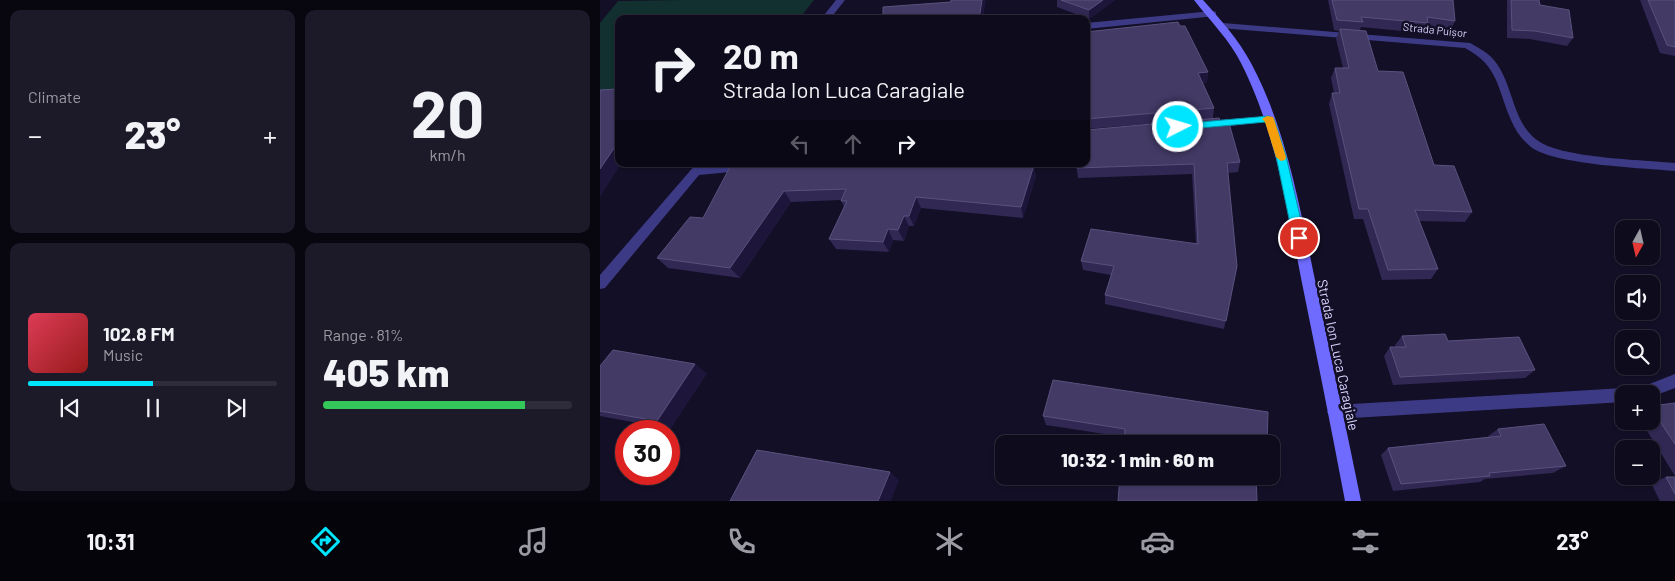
<!DOCTYPE html>
<meta charset="utf-8">
<style>
body{margin:0;font-family:Barlow,sans-serif;background:#1c1929;color:#f1f3f6;height:100vh;display:flex;flex-direction:column;font-size:19px;white-space:nowrap}
*{box-sizing:border-box;margin:0}
p{font-size:16px;color:#9b9ba3}
.icon{flex:none;width:28px;height:28px;fill:none;stroke:currentColor;stroke-width:2;stroke-linecap:round;stroke-linejoin:round}
.map{position:relative;flex:1;overflow:hidden}
.drawer{display:flex;flex-direction:column;gap:10px;padding:10px;background:#08060f;width:600px}
.drawer>*{flex:none}
.top-card{position:absolute;left:15px;top:15px;width:475px;height:152px;border-radius:10px;box-shadow:0 1px 4px #0004,0 0 0 1px #2e2b3b;background:#0e0b1c;color:#f1f3f6;overflow:hidden}
.needle{width:32px;rotate:188deg}
.tools{position:absolute;left:1015px;top:220px;display:grid;gap:10px}
.tools a{display:grid;place-items:center;width:45px;height:45px;border-radius:10px;background:#0e0b1c;box-shadow:0 1px 4px #0004,0 0 0 1px #2e2b3b;font-size:25px}
.speed{position:absolute;left:15px;top:420px;display:flex;gap:10px;font-size:25px;font-weight:700;text-align:center}
.speed>*{display:grid;place-content:center;width:65px;height:65px;border-radius:50%;background:#0e0b1c;box-shadow:0 1px 4px #0004,0 0 0 1px #2e2b3b;line-height:1}
.speed .limit{border:8px solid #d22;background:#fff;color:#111}
.pin{position:absolute;display:grid;place-items:center;width:42px;height:42px;color:#fff;margin:-21px;border:2px solid #fff;border-radius:50%;box-shadow:0 1px 5px #0007}
.me{position:absolute;width:55px;margin:-28px;rotate:85deg;stroke-linejoin:round;filter:drop-shadow(0 0 4px #0008)}
.turn{display:flex;align-items:center;gap:18px;height:105px;padding:0 25px;font-size:22px}
.turn .icon{width:65px;height:65px;stroke-width:2.5}
.turn b{display:block;font-size:35px;line-height:42px}
.lanes{display:flex;align-items:center;height:48px;padding:0 25px;background:#0003;justify-content:center;gap:25px;direction:ltr}
.lanes .off{opacity:.35}
.big{font-size:38px;font-weight:800;line-height:1.1}
.drawer .tile{flex:1;display:flex;flex-direction:column;justify-content:center;gap:8px;min-width:0;padding:0 18px;border-radius:10px;background:#1c1929}
.drawer .dial{align-items:center;gap:0}
.dial b{font-size:65px;line-height:1}
.song{display:flex;align-items:center;gap:15px}
.cover{width:60px;height:60px;border-radius:8px;background:linear-gradient(135deg,hsl(350 70% 55%),hsl(0 70% 35%))}
.played{height:5px;border-radius:2px;background:linear-gradient(90deg,#00e5ff 50%,#2e2b3b 50%)}
.keys{display:flex;justify-content:space-around;direction:ltr}
.heat{display:flex;justify-content:space-between;align-items:center;font-size:28px;direction:ltr}
.charge{height:8px;border-radius:4px;background:linear-gradient(90deg,#34c759 81%,#2e2b3b 0)}
.drawer .tiles{flex:1;display:grid;gap:10px;grid-template-columns:repeat(2,1fr)}
.trip{position:absolute;left:395px;top:435px;width:285px;height:50px;border-radius:10px;background:#0e0b1c;box-shadow:0 1px 4px #0004,0 0 0 1px #2e2b3b;font-weight:800;line-height:50px;text-align:center}
.tab-bar{display:flex;height:80px;justify-content:space-around;align-items:center;background:#06040b;color:#9b9ba3}
.tab-bar .icon{width:35px;height:35px}
.tab-bar .current{color:#00e5ff}
.tab-bar b{font-size:22px;color:#f1f3f6}
main{display:flex;flex:1;min-height:0}
.map>svg:first-child{display:block}
</style>
<main>
<section class="drawer">
<div class="tiles">
<div class="tile"><p>Climate</p>
<div class="heat"><a>−</a><b class="big">23°</b><a>+</a></div>
</div>
<div class="tile dial"><b>20</b><p>km/h</p></div>
<div class="tile">
<div class="song"><i class="cover"></i><div><b>102.8 FM</b><p>Music</p></div></div>
<div class="played"></div>
<div class="keys"><svg class="icon" aria-label="previous" viewBox="0 0 24 24"><path d="M18 5L8 12l10 7zM5 5v14"/></svg><svg class="icon" aria-label="pause" viewBox="0 0 24 24"><path d="M8 5v14M16 5v14"/></svg><svg class="icon" aria-label="next" viewBox="0 0 24 24"><path d="M6 5l10 7-10 7zM19 5v14"/></svg></div>
</div>
<div class="tile"><p>Range · 81%</p><b class="big">405 km</b><div class="charge"></div></div>
</div>
</section>
<div class="map">
<svg width="1075" height="501" viewBox="0 0 1075 501">
<rect width="100%" height="100%" fill="#130f26"/>
<path fill="#12302f" d="M 82,0 L 214,0 L 199,19 L 19,19 L 19,99 L 0,100 L 0,23 L 18,1 Z"/>
<g fill="none" stroke-linecap="round" stroke-linejoin="round">
<path fill="#3d3a85" fill-rule="evenodd" d="M 236,0 L 245,0 L 230,19 L 221,19 Z
M 613,11 L 616,12 L 616,16 L 486,29 L 486,23 Z
M 623,23 L 870,43 C 881,49 890,54 897,64 C 914,88 913,126 940,142 C 964,158 1044,160 1075,163 L 1075,171 C 1043,168 955,165 931,147 C 922,140 915,130 911,120 C 897,88 899,66 865,48 L 620,28 L 620,24 Z
M 669,116 L 673,117 L 674,119 L 673,121 L 606,129 L 601,125 L 606,121 Z
M 96,164 L 107,164 L 106,166 L 131,164 L 178,164 L 172,168 L 99,175 L 5,288 L 0,289 L 0,275 Z
M 1075,374 L 1075,388 L 1051,397 L 1051,394 L 1035,394 L 1037,389 Z
M 1024,388 L 1029,390 L 1031,394 L 1024,394 L 1024,402 L 735,419 L 730,417 L 727,412 L 730,407 L 735,405 Z"/>
<path fill="#6f6bff" fill-rule="evenodd" d="M 594,0 L 603,0 C 621,20 638,39 651,63 C 689,134 701,216 718,294 C 732,363 747,432 761,501 L 745,501 C 731,427 716,352 701,278 C 687,205 675,130 641,63 C 629,39 610,21 594,0 Z"/>
</g>
<path fill="#312854" d="M 457,0 L 515,0 L 489,19 L 457,7 Z
M 728,0 L 853,0 L 855,21 L 850,31 L 826,28 L 823,33 L 761,27 L 760,30 L 778,71 L 834,165 L 872,212 L 865,222 L 819,221 L 838,269 L 831,279 L 782,280 L 763,219 L 754,219 L 729,104 L 732,93 L 734,93 L 731,78 L 735,68 L 743,68 L 736,39 L 739,31 L 734,30 Z
M 907,0 L 939,0 L 940,5 L 973,38 L 967,46 L 930,39 L 907,38 Z
M 1040,0 L 1075,0 L 1075,56 L 1060,53 Z
M 580,26 L 608,72 L 607,82 L 603,83 L 614,108 L 613,118 L 640,162 L 638,172 L 628,173 L 637,266 L 624,329 L 505,304 L 505,295 L 511,275 L 483,270 L 481,261 L 596,244 L 592,174 L 478,178 L 476,164 L 586,121 L 486,129 L 486,32 Z
M 154,166 L 436,176 L 423,218 L 321,208 L 314,226 L 309,226 L 304,241 L 293,240 L 289,252 L 236,249 L 229,239 L 244,207 L 241,200 L 191,202 L 140,278 L 68,268 L 57,258 L 103,218 Z
M 802,336 L 848,341 L 935,370 L 925,378 L 793,385 L 784,356 L 790,347 L 796,347 L 795,345 Z
M 0,366 L 107,373 L 70,429 L 0,416 Z
M 1075,403 L 1075,476 L 1041,421 L 1051,421 L 1051,406 Z
M 668,412 L 524,437 L 446,425 L 443,416 Z
M 898,429 L 966,466 L 953,473 L 885,479 L 880,482 L 793,491 L 781,455 L 788,448 L 889,437 L 888,436 Z
M 1066,477 L 1075,477 L 1075,501 L 1060,501 L 1051,483 Z"/>
<path fill="#1d163a" d="M 382,0 L 386,0 L 383,19 L 379,19 Z
M 503,0 L 515,0 L 489,19 L 489,10 Z
M 608,72 L 607,82 L 597,84 L 598,73 Z
M 19,141 L 19,164 L 21,164 L 0,197 L 0,169 Z
M 434,165 L 436,176 L 423,218 L 421,207 Z
M 184,191 L 191,202 L 140,278 L 130,268 Z
M 316,197 L 321,208 L 314,226 L 309,216 Z
M 304,216 L 309,226 L 304,241 L 298,230 Z
M 288,229 L 293,240 L 289,252 L 283,242 Z
M 95,364 L 107,373 L 70,429 L 57,421 Z
M 290,472 L 299,480 L 291,501 L 278,501 Z"/>
<path fill="#433a66" stroke="#5a527e" d="M 351,0 L 382,0 L 379,19 L 283,19 L 283,7 L 351,2 Z
M 461,0 L 503,0 L 489,10 Z
M 732,0 L 853,0 L 855,21 L 827,17 L 828,23 L 761,17 L 763,22 L 737,20 Z
M 911,0 L 939,0 L 940,5 L 969,10 L 973,38 L 935,31 L 912,30 Z
M 1048,0 L 1075,0 L 1075,47 L 1067,45 Z
M 578,22 L 580,26 L 585,26 L 608,72 L 598,73 L 614,108 L 486,119 L 486,32 Z
M 740,29 L 766,31 L 778,71 L 803,72 L 834,165 L 854,166 L 872,212 L 815,210 L 838,269 L 788,270 L 768,209 L 759,209 L 732,93 L 740,93 L 735,68 L 749,68 Z
M 19,87 L 19,141 L 0,169 L 0,90 L 17,89 Z
M 619,118 L 621,124 L 629,123 L 640,162 L 627,163 L 637,266 L 626,321 L 505,295 L 514,266 L 481,261 L 491,229 L 598,244 L 594,164 L 477,168 L 476,164 L 486,164 L 486,130 Z
M 155,164 L 413,164 L 434,165 L 421,207 L 316,197 L 309,216 L 304,216 L 298,230 L 288,229 L 283,242 L 229,239 L 247,201 L 241,201 L 246,189 L 184,191 L 130,268 L 57,258 L 90,217 L 103,218 L 130,167 L 154,166 Z
M 845,334 L 848,341 L 919,337 L 935,370 L 800,377 L 790,347 L 806,347 L 802,336 Z
M 13,350 L 95,364 L 57,421 L 0,411 L 0,366 Z
M 453,380 L 668,412 L 667,444 L 524,444 L 525,429 L 443,416 Z
M 1075,403 L 1075,444 L 1051,408 L 1051,406 Z
M 944,424 L 966,466 L 889,473 L 890,476 L 801,484 L 788,448 L 901,436 L 898,429 Z
M 157,450 L 290,472 L 278,501 L 130,501 Z
M 520,476 L 656,476 L 657,501 L 518,501 Z
M 1066,477 L 1075,477 L 1075,494 Z"/>
<path fill="#00e5ff" stroke="#0095a6" d="M 669,116 L 674,119 L 686,156 L 705,238 L 699,242 L 693,238 L 676,156 L 666,122 L 578,130 L 573,127 L 578,124 Z"/>
<path fill="#f59e0b" d="M 667,116 L 673,117 L 674,119 L 686,157 L 685,160 L 681,161 L 676,157 L 665,122 L 662,119 Z"/>
<g text-anchor="middle" stroke-width="5" stroke-linejoin="round" paint-order="stroke">
<g font-size="11" fill="#d9d4ff" stroke="#130f26">
<text transform="translate(835 30) rotate(6)" y="4">Strada Puișor</text>
</g>
<g font-size="14" fill="#d9d4ff" stroke="#130f26">
<text transform="translate(738 355) rotate(78)" y="5">Strada Ion Luca Caragiale</text>
</g>
</g>
</svg>
<div class="tools">
<a><svg class="needle" viewBox="-14 -14 28 28"><path d="M0-13l5 13h-10z" fill="#e53935"/><path d="M0 13l5-13h-10z" fill="#9b9ba3"/></svg></a>
<a><svg class="icon" aria-label="sound" viewBox="0 0 24 24"><path d="M4 9h4l5-4v14l-5-4H4zM17 9q2 3 0 6"/></svg></a>
<a><svg class="icon" aria-label="search" viewBox="0 0 24 24"><circle cx="10" cy="10" r="6"/><path d="M15 15l6 6"/></svg></a>
<a>+</a>
<a>−</a>
</div>
<div class="speed"><div class="limit">30</div></div>
<div class="pin" style="left:699px;top:238px;background:#d93025"><svg class="icon" aria-label="arrive" viewBox="0 0 24 24"><path d="M6 21V4h12l-3 4 3 4H6"/></svg></div>
<svg class="me" style="left:578px;top:127px" viewBox="-20 -20 40 40"><circle r="17" fill="#00e5ff" stroke="#fff" stroke-width="3"/><path d="M0-11L8 9 0 5-8 9z" fill="#fff"/></svg>
<div class="trip">10:32 · 1 min · 60 m</div>
<div class="top-card">
<div class="turn"><svg class="icon" aria-label="right" viewBox="0 0 24 24"><path d="M7 20v-9h11M14 6l5 5-5 5"/></svg><div><b>20 m</b>Strada Ion Luca Caragiale</div></div>
<div class="lanes"><svg class="icon off" aria-label="left" viewBox="0 0 24 24"><path d="M17 20v-9H6M10 6l-5 5 5 5"/></svg><svg class="icon off" aria-label="ahead" viewBox="0 0 24 24"><path d="M12 20V5M6 11l6-6 6 6"/></svg><svg class="icon" aria-label="right" viewBox="0 0 24 24"><path d="M7 20v-9h11M14 6l5 5-5 5"/></svg></div>
</div>
</div>
</main>
<nav class="tab-bar">
<b>10:31</b>
<svg class="icon current" aria-label="directions" viewBox="0 0 24 24"><path d="M12 3l9 9-9 9-9-9zM9 14v-3h6M13 9l2 2-2 2"/></svg>
<svg class="icon" aria-label="music" viewBox="0 0 24 24"><path d="M9 18V5l10-2v13"/><circle cx="6" cy="18" r="3"/><circle cx="16" cy="16" r="3"/></svg>
<svg class="icon" aria-label="phone" viewBox="0 0 24 24"><path d="M5 4h4l2 5-3 2q2 4 5 5l2-3 5 2v4C11 20 4 13 5 4z"/></svg>
<svg class="icon" aria-label="climate" viewBox="0 0 24 24"><path d="M12 3v18M4 7l16 10M4 17L20 7"/></svg>
<svg class="icon" aria-label="car" viewBox="0 0 24 24"><path d="M5 17H2v-5l4-1 3-4h7l3 4 3 1v5h-3M9 17h6M6 11h13"/><circle cx="7" cy="17" r="2"/><circle cx="17" cy="17" r="2"/></svg>
<svg class="icon" aria-label="filters" viewBox="0 0 24 24"><path d="M4 7h16M4 17h16"/><circle cx="9" cy="7" r="2"/><circle cx="15" cy="17" r="2"/></svg>
<b>23°</b>
</nav>
